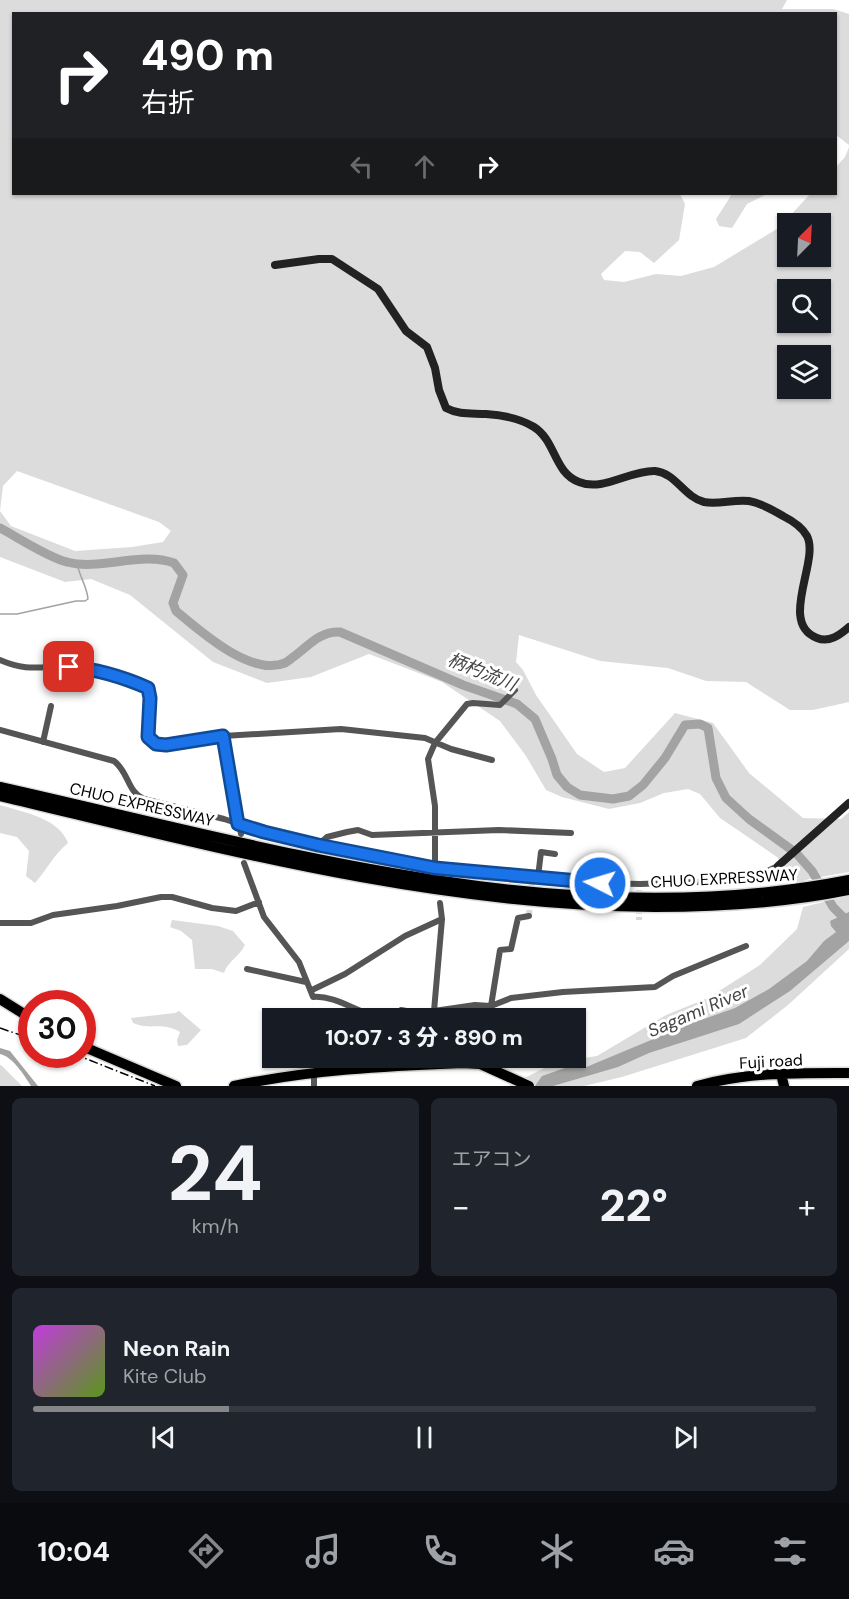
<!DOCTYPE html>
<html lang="ja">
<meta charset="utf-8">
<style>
body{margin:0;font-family:"DM Sans","Noto Sans JP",sans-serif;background:#20242c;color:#f1f3f6;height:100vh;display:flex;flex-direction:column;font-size:22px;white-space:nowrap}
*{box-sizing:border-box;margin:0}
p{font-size:20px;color:#9ea1a6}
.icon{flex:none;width:33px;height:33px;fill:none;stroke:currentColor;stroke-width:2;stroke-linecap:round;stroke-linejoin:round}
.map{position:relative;height:1086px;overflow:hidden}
.details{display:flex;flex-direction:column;gap:12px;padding:12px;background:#0d0f14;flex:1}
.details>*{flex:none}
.top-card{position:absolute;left:12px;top:12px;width:825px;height:183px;border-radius:0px;box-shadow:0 2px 4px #0004;background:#202124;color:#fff;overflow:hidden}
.needle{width:39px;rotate:24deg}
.tools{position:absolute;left:777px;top:213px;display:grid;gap:12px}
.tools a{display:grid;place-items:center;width:54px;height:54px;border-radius:0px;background:#171b24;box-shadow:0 2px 4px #0004;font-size:30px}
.speed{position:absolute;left:18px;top:990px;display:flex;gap:12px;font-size:30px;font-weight:700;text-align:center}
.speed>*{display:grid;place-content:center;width:78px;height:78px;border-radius:50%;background:#171b24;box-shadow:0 2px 4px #0004;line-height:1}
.speed .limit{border:9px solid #d22;background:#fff;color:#111}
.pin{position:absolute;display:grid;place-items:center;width:51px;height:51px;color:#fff;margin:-26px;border-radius:12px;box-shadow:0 3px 9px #0006}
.me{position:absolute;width:66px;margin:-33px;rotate:275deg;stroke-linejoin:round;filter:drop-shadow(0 0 4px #0008)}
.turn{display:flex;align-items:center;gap:21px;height:126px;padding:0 30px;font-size:27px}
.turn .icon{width:78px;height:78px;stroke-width:2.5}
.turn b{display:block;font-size:42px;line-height:51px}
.lanes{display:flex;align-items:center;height:57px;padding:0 30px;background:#0003;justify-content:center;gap:30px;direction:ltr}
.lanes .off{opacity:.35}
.big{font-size:45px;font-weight:800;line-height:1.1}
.details .tile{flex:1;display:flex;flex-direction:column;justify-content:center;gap:9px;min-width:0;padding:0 21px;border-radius:9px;background:#20242c}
.details .dial{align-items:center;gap:0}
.dial b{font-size:78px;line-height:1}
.song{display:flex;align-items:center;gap:18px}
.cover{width:72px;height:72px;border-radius:9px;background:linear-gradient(135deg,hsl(290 70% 55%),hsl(90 70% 35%))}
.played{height:6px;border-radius:3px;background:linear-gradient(90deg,#858687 25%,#363941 25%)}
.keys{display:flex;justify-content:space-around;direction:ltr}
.heat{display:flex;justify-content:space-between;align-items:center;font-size:33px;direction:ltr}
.details .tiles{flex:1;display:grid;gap:12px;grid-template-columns:1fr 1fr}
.tile:last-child{grid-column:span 2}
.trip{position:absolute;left:262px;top:1008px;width:324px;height:60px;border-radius:0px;background:#171b24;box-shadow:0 2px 4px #0004;font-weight:800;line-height:60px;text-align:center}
.tab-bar{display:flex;height:96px;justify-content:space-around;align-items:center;background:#090b0e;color:#9ea1a6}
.tab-bar .icon{width:42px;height:42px}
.tab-bar .current{color:#858687}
.tab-bar b{font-size:27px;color:#f1f3f6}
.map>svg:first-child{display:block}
</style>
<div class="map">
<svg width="849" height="1086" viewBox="0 0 849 1086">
<rect width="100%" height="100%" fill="#fff"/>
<path fill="#dcdcdc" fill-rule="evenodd" d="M 0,0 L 787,0 L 782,9 L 833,9 L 849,14 L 849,145 L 836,135 L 836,14 L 14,14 L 14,194 L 680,194 L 685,204 L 679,240 L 654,263 L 640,252 L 625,251 L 601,274 L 604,280 L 624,282 L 656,274 L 681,276 L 714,267 L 780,227 L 810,194 L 836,194 L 836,167 L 845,157 L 849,147 L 849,702 L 813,710 L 790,710 L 746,682 L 706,681 L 668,668 L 600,661 L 519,635 L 516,662 L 523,670 L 536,695 L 577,754 L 604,772 L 625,768 L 675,713 L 713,723 L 749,773 L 803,818 L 841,819 L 849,812 L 849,872 L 809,879 L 796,884 L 777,857 L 720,818 L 700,794 L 688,789 L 664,793 L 640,803 L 609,809 L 562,797 L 546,790 L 526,756 L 500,721 L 442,682 L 369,654 L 311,677 L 267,683 L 213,662 L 130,595 L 91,579 L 65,582 L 0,557 ZM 788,224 L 820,224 L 820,256 L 788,256 ZM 788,290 L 820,290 L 820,322 L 788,322 ZM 788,356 L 820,356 L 820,388 L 788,388 ZM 17,471 L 159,522 L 171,531 L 163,542 L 132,547 L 75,551 L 11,526 L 0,511 L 3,486 Z
M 732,194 L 767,194 L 747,204 L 732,228 L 719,226 L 716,219 Z
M 0,805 C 23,812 59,818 68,843 C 52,857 48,868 35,883 L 26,876 L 29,851 L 17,837 L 0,833 Z
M 849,896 L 849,949 L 788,1005 L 746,1038 L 622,1077 L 584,1086 L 509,1086 L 556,1062 L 597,1056 L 666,1015 L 708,998 L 760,965 L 797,929 L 803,907 Z
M 172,920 L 218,926 L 233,931 L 245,945 C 239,957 228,961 224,973 L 212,969 L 195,969 L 192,940 L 181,931 L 170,927 Z
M 179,1011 L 201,1030 L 187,1045 L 178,1046 L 177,1040 L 180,1032 C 161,1021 151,1031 133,1023 L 131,1018 L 175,1013 Z
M 0,1065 L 1,1065 L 22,1086 L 0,1086 Z"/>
<path fill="#a3a3a3" d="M 849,912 L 849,941 L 790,991 L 739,1024 L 649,1053 L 618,1067 L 553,1086 L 535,1086 L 542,1076 L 565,1068 L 584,1068 L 687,1025 L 735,1008 L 769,989 L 807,961 L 824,941 L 836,932 L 831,926 L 830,921 Z
M 0,1048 L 10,1051 L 38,1086 L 31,1086 C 24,1075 13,1057 0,1054 Z"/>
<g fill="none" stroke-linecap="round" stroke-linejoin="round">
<path stroke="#a3a3a3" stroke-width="1.5" d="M 0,614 L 17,614 L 76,601 L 85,601 L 88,599 C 87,586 79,576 77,563"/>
<path stroke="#a3a3a3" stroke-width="9" d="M 0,528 C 17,537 49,558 67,562 C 100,571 141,551 174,563 L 183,575 L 173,603 L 176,611 C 200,631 251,677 285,663 C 289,661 293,657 296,655 C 310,644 321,631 340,632 L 463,685 L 517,704 L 535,719 L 552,759 L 557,775 L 567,787 L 580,795 L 613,799 L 629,796 L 643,785 L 665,758 L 685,725 L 700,724 L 708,728 L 716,778 L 726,798 L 749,819 L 796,853 L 812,871 L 833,907 L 849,923"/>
<path stroke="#d9d9d9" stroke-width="6" stroke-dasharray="6 3" stroke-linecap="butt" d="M 639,890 L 639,920
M 529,916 L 532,882"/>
<defs>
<path id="highway" d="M 0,787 C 277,849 563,936 849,880
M 0,796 C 215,847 432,906 655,907 C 720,907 785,903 849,890
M 0,999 L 32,1019
M 82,1046 L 176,1086
M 781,1074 L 784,1086
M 234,1086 C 308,1070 386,1066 463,1063 L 480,1064 L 529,1086
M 697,1086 C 747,1072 797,1073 849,1073"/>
</defs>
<use href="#highway" stroke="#dbdbdb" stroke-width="13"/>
<path stroke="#555" stroke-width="6" d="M 0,660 C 30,673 43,665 73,667 C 99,669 124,678 148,688 L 150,698 L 148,737 L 156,744 L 167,745 L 223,736 L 341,729 L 425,738 L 451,749 L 492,760
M 0,730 L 114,761 C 129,772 127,792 144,799 L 224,819 L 264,832 L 366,855 L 408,861 L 435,868 L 600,883 L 640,884 L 725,881 L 755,877 L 778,866
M 223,736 L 241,834
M 43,742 L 51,706
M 318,845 L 327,837 L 347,832 L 358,830 L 372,835 L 499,830 L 571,833
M 244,863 L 264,917 L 299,962 L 313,997 C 336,995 359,1014 382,1018
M 435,870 L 435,806 L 428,759 L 435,743 L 467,704 L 473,703 L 500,705 L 515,690
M 538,877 L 541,852 L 555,854
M 0,923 L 31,923 L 53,915 L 117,906 L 161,897 L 172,897 L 212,908 L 236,911 L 259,902
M 247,969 L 306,982
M 312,990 L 345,974 L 405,936 L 442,919
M 491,1006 L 500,950 L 511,949 L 518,918 L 529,916
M 434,1011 L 442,919 L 440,903
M 392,1018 L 401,1010 L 428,1015 L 434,1011 L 475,1005 L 491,1006 L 511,998 L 563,992 L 655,987 L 673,976 L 746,946
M 480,1064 L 487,1060 L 505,1058
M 314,1073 L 314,1086"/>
<path stroke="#222" stroke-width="8" d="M 275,265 L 319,259 L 332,259 L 378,289 L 406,331 L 427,347 L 435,368 L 439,390 L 446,408 C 459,415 472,413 486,414 C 502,415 521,419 534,427 C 556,441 554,473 579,482 C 603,492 630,470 655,471 C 676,473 684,497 704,502 C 718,505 734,499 749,501 C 760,503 773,510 783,516 C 791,520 802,527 807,536 C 820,561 778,623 817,638 C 829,643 840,635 849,627
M 778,866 L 849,803"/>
<use href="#highway" stroke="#000" stroke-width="10"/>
<path stroke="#000" stroke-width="1.5" stroke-dasharray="9 3 1.5 3" stroke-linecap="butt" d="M 0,1028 L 32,1039
M 74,1054 L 155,1086"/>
</g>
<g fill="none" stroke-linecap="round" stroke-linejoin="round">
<defs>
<path id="route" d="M 69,667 C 97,669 123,677 148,688 L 150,698 L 148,737 L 156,744 L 166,745 L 223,736 L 238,824 L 264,832 L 318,845 L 435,868 L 600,883"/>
</defs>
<use href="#route" stroke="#114b97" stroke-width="15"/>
<use href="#route" stroke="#1a73e8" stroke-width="10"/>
</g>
<g text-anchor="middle" stroke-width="6" stroke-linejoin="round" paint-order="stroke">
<g font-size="16" fill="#000" stroke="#fff">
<text transform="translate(142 804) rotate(13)" y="6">CHUO EXPRESSWAY</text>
<text transform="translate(724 878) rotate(-3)" y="6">CHUO EXPRESSWAY</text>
<text transform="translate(771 1061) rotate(-3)" y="6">Fuji road</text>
</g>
<g font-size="18" font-style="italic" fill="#444" stroke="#fff">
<text transform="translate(482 672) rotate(22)" y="6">柄杓流川</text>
<text transform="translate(698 1011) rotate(-23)" y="6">Sagami River</text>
</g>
</g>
</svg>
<div class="tools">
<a><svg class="needle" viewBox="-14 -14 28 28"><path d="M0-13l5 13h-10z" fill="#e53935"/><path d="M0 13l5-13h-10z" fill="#9ea1a6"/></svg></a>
<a><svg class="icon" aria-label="search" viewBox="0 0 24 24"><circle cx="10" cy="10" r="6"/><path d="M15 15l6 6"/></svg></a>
<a><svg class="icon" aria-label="layers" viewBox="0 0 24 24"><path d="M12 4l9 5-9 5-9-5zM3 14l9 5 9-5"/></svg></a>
</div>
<div class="speed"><div class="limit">30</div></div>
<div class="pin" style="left:69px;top:667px;background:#d93025"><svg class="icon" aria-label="arrive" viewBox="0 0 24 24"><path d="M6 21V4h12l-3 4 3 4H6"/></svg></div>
<svg class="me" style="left:600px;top:883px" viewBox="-20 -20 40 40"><circle r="17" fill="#1a73e8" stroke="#fff" stroke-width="3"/><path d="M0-11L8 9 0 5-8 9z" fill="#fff"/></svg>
<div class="trip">10:07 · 3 分 · 890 m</div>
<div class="top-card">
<div class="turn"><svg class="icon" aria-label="right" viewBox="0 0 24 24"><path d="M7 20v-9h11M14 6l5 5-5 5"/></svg><div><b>490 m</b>右折</div></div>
<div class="lanes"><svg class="icon off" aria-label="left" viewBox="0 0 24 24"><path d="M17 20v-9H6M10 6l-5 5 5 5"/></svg><svg class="icon off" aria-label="ahead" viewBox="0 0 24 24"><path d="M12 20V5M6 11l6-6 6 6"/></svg><svg class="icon" aria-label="right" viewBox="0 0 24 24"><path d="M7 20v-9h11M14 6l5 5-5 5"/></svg></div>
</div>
</div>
<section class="details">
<div class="tiles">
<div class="tile dial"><b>24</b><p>km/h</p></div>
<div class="tile"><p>エアコン</p>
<div class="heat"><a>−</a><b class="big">22°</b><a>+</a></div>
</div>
<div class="tile">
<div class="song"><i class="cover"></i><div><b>Neon Rain</b><p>Kite Club</p></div></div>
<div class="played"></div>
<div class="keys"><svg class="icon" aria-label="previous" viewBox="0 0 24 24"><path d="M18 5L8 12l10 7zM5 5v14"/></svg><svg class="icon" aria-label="pause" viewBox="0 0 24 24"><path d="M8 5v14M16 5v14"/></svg><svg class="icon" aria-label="next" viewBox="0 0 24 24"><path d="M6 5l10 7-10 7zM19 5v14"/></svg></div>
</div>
</div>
</section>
<nav class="tab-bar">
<b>10:04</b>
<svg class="icon current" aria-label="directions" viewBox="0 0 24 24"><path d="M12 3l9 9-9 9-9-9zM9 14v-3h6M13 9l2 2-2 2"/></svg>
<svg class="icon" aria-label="music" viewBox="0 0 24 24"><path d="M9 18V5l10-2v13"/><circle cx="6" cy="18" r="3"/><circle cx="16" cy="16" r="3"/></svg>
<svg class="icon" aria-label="phone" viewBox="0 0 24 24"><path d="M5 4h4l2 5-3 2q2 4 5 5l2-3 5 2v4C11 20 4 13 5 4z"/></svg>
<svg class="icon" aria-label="climate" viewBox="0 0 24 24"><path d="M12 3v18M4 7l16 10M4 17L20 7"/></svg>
<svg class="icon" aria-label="car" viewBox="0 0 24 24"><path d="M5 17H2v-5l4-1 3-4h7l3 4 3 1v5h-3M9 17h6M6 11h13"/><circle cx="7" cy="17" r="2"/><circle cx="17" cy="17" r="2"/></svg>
<svg class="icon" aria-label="filters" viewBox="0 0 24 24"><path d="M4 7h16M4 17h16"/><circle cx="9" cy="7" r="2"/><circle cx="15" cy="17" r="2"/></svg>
</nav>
